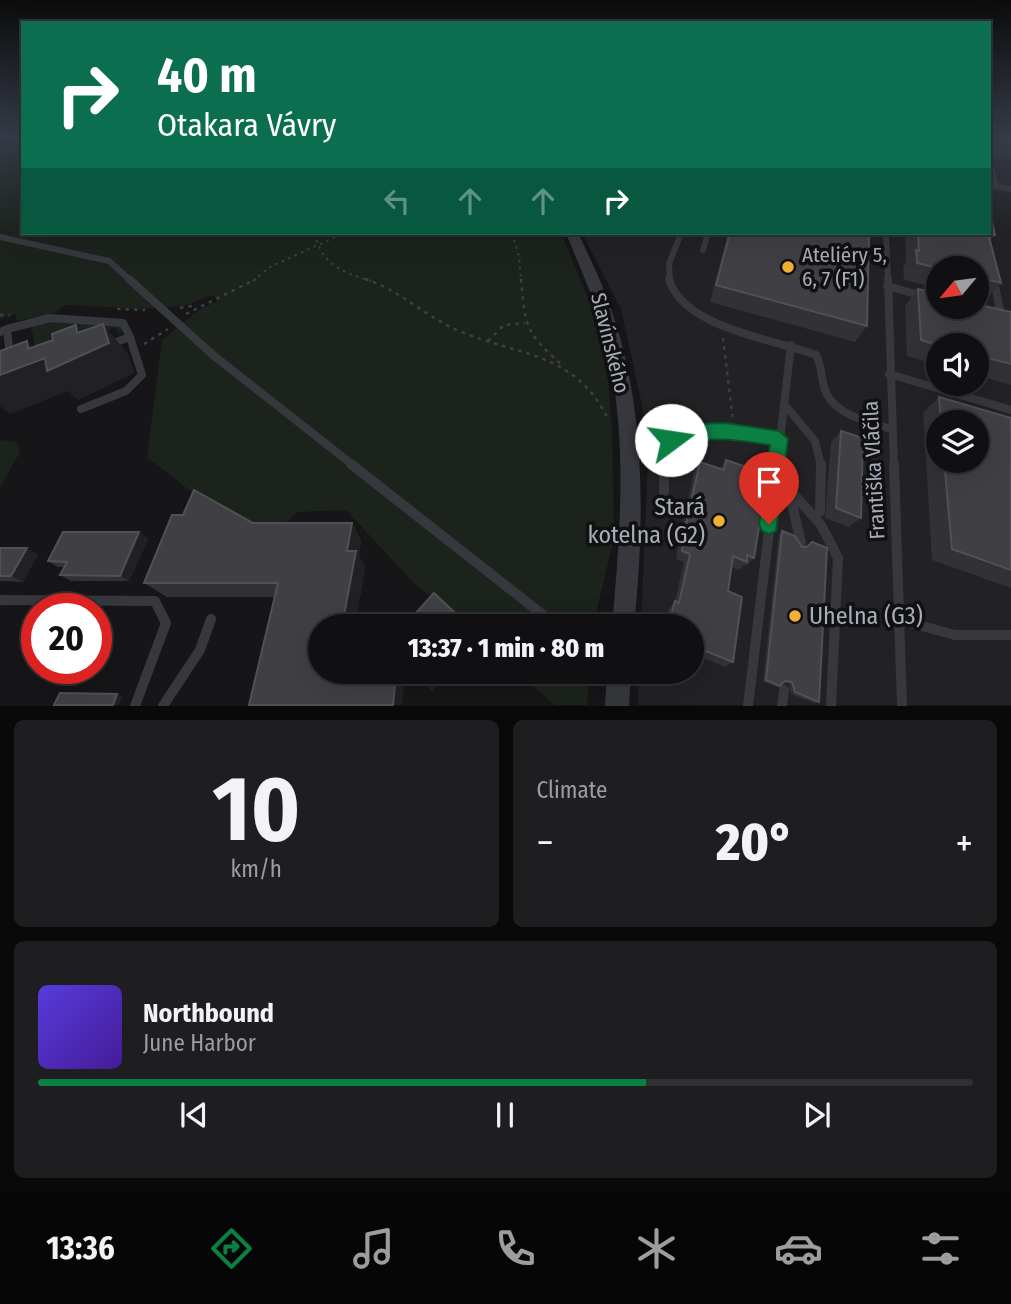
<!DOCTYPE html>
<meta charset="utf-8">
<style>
body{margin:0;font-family:"Fira Sans Condensed",sans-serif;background:#1e1e20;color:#f1f3f6;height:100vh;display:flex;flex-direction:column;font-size:26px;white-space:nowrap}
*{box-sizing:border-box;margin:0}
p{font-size:23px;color:#9c9d9f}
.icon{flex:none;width:38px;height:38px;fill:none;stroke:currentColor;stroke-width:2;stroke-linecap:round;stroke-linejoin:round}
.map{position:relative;height:706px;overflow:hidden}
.panel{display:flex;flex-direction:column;gap:14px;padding:14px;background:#09090a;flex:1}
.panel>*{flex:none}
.banner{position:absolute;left:21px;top:21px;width:970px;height:214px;border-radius:0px;box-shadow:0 7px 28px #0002,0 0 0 2px #303032;background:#0b6e4f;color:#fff;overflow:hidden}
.needle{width:46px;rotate:241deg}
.tools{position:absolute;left:926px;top:256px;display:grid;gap:14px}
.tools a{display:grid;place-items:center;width:63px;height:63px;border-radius:50%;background:#101012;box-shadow:0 7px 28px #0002,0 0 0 2px #303032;font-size:35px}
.speed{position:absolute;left:21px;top:593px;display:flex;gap:14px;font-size:35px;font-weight:700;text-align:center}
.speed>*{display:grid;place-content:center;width:91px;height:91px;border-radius:50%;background:#101012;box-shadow:0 7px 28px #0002,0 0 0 2px #303032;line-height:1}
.speed .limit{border:10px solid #d22;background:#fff;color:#111}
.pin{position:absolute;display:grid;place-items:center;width:60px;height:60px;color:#fff;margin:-72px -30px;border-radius:50% 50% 50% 0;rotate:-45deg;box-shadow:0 0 7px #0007}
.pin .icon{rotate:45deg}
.me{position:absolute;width:77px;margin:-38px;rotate:76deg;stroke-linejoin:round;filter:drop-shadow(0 0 5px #0008)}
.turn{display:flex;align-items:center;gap:24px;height:147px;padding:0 21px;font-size:32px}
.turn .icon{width:91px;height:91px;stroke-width:2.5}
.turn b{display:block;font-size:49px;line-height:60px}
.lanes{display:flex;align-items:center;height:66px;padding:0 21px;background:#0003;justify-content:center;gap:35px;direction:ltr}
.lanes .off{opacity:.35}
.big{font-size:52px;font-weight:800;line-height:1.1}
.panel .tile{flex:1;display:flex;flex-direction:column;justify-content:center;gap:10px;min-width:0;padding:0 24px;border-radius:10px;background:#1e1e20}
.panel .dial{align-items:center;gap:0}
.dial b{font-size:91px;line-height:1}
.song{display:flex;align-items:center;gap:21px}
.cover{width:84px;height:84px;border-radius:10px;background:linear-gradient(135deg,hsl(250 70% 55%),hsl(260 70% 35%))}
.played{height:7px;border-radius:4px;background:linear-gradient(90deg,#0b8043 65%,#303032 65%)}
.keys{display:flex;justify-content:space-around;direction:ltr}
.heat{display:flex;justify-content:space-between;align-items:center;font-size:38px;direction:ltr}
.panel .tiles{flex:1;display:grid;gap:14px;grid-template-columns:1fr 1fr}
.tile:last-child{grid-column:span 2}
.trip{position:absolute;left:308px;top:614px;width:396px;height:70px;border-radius:35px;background:#101012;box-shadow:0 7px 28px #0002,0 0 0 2px #303032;font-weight:800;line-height:70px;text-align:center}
.tab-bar{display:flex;height:112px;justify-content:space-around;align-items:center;background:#060607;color:#9c9d9f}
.tab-bar .icon{width:49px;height:49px}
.tab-bar .selected{color:#0b8043}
.tab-bar b{font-size:32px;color:#f1f3f6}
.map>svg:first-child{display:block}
</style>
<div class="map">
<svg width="1011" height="706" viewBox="0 0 1011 706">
<rect width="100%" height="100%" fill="#161618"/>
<path fill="#222225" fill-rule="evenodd" d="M 989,138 L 1011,138 L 1011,705 L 638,705 L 639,672 L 691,672 L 691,626 L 641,626 L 649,437 L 621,309 L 582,233 L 989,233 ZM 938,268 L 976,268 L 976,306 L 938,306 ZM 938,345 L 976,345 L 976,383 L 938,383 ZM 938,422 L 976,422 L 976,460 L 938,460 Z"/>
<path fill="#1c231d" d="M 0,138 L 23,138 L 23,233 L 561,233 L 592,308 L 608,381 L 612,426 L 614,537 L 593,626 L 464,626 L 412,581 L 346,510 L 297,512 L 268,540 L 212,508 L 147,457 L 162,340 L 199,310 L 219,300 L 212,295 L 184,306 L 145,309 L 66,305 L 52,314 L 16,321 L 16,314 L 0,319 Z
M 36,320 L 121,326 L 123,329 L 119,334 L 116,327 L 74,343 L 23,350 L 35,345 L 31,325 Z
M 0,440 L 17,442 L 20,452 L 0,487 Z
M 516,672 L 589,672 L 587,705 L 555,705 Z"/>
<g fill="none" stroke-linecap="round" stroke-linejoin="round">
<path stroke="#3d3f44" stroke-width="2" stroke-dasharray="2.5 4.5" stroke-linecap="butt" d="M 315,233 C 320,264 344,273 371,281
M 512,233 L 519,256 L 521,281
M 253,281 L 270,267 L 344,233"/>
<path stroke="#3d3f44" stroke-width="2.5" stroke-dasharray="3.5 5" stroke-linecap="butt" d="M 365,279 C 400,290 426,317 459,331 C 522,357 576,352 609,421
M 521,279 C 525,324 525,333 560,363
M 180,308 L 197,305
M 117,309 L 145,310
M 186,314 L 256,279
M 0,315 L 10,315
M 723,338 L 733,421
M 488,341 L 504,325 L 525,323
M 144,344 L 168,329"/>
<path stroke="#37383d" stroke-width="6" d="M 989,163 L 997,186
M 989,185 L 1011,189
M 886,233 L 888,281
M 0,237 L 109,261 L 131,281
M 703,250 L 708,233
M 670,281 L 669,264 L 681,233"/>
<path stroke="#37383d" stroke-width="8" d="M 129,279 L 213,355 L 354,466
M 669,279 C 683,328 774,339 816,355 C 822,366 821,376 824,387 C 832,415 867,421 891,429
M 888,279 L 894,466
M 994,280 L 1001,316
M 887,286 L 938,300
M 7,329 L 50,318 L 123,323 L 130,337 L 108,345
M 0,332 L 7,329 L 10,356
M 889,374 L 1011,410
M 784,404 L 815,441 L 821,466
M 81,409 L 126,391 L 142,375 L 130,337
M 664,466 L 664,455 L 671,440 C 708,429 742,433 779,439
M 777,466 L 791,345"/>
<path stroke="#37383d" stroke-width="10" d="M 351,464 L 557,626
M 664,464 L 664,492
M 894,464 L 902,706
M 775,473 L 821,525 L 838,558 L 831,706
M 780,481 L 792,504 L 801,543
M 820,512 L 821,464
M 0,600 L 155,601 L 166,623 L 135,706
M 900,620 L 955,635 L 1011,635
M 163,706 L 200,650 L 211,619
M 748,706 L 777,464
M 782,706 L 784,690"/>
<path fill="#37383d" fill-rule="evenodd" d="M 566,233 L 578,233 C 593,264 607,294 617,327 C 646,422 644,529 634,626 L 612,626 C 621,527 629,425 602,328 C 593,294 578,264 566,233 Z
M 607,672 L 631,672 L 629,706 L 605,706 Z"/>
</g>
<path fill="#323236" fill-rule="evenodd" d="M 989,138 L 1011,138 L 1011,159 L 989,155 Z
M 728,233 L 869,233 L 867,326 L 855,342 L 710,302 Z
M 905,233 L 989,233 L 995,235 L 990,241 L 1001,283 L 985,300 L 976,297 L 976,268 L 938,268 L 938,306 L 1011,312 L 1011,385 L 976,375 L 976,345 L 938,345 L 938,365 L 907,356 L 905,306 L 918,289 L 936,294 L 933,292 L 933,287 L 904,280 L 903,267 L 906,263 Z
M 939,397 L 1011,418 L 1011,588 L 932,560 L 923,412 ZM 938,422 L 976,422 L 976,460 L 938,460 Z
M 841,431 L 861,518 L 849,527 L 825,518 L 831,442 Z
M 726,460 L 754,558 L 746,566 L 744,565 L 739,570 L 731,567 L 728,591 L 733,662 L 725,667 L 691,653 L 691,626 L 672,626 L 672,625 L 666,622 L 669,608 L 675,601 L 684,562 L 676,559 L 678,546 L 694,472 L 700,462 L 720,469 Z
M 183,515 L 253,523 L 352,523 L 361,540 L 359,556 L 365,567 L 355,626 L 320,626 L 346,674 L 396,675 L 404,684 L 249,705 L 275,597 L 167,597 L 144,583 Z
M 782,531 L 819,702 L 814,703 L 791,694 L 788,683 L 783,683 L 777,687 L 763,681 L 779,535 Z
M 139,532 L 148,539 L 129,581 L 71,581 L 60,575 L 64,567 L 58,567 L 48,561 Z
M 0,548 L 38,554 L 23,582 L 0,581 Z
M 415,672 L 448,672 L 432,691 Z"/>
<path fill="#212124" d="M 103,324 L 128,354 L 135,373 L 78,400 L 68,391 L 10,414 L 0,406 L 0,375 L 27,341 L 44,358 L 77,333 L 76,325 L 97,349 Z
M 352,523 L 361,540 L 359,556 L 365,567 L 355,626 L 342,626 L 347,551 Z
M 139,532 L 148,539 L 129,581 L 120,576 Z
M 27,548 L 38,554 L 23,582 L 11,576 Z
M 333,672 L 347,672 L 345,683 L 333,674 Z
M 435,672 L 448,672 L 432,691 L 426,682 Z
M 396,675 L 404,684 L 402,705 L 393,705 Z
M 117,694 L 123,696 L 119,705 L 113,705 Z"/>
<path fill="#3f3f44" stroke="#4f5156" stroke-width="2" d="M 999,138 L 1011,138 L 1011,142 L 1000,139 Z
M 989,212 L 990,213 L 995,235 L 988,233 L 1001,283 L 976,277 L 976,268 L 938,268 L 917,263 L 916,250 L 919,251 L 918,233 L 989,233 Z
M 730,233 L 869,233 L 867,326 L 716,285 Z
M 918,289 L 938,294 L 938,306 L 976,306 L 976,304 L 1011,312 L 1011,364 L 976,355 L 976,345 L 938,345 L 921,340 Z
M 103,324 L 109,343 L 47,371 L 45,358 L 0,375 L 0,351 L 27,341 L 28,349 L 53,340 L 52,334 L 76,325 L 77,333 Z
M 939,397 L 1011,418 L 1011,570 L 952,549 L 944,460 L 976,460 L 976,422 L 941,422 Z
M 841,431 L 863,438 L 861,518 L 836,508 Z
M 726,460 L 758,471 L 757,488 L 765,490 L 754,558 L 747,555 L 747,562 L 733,556 L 728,591 L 742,597 L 733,662 L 691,645 L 691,626 L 677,626 L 678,618 L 671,615 L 675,601 L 679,603 L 690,554 L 682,551 L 683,538 L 700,462 L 724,470 Z
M 194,490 L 253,523 L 352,523 L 347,551 L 356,551 L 342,626 L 320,626 L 320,672 L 333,672 L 333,674 L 396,675 L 393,705 L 249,705 L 278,583 L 144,583 L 172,515 L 183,515 Z
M 782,531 L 795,536 L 802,547 L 807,547 L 812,542 L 827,548 L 819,702 L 795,692 L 792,682 L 785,681 L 780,686 L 766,680 Z
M 63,532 L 139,532 L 120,576 L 60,575 L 67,562 L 48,561 Z
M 0,548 L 27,548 L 11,576 L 0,576 Z
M 434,593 L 469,626 L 404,626 Z
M 417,672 L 435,672 L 426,682 Z
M 60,693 L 117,694 L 113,705 L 54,705 Z"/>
<linearGradient id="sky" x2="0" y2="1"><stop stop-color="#0c0c0d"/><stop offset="0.58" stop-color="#363c48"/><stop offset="1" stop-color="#363c48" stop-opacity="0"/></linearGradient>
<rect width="1011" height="236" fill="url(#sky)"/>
<path fill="#0b8043" stroke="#07532c" stroke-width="2" d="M 726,423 L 779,431 L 788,439 L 776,531 L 769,534 L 762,531 L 759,524 L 770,445 C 734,439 705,435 671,448 L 662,440 L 664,434 L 694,424 Z"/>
<path fill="#f59e0b" d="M 776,457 L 783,459 L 786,465 L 778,511 L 772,513 L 765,511 L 762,504 L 767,465 L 770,459 Z"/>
<g fill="#f2b134" stroke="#111113" stroke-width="2.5">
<circle cx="788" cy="267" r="7"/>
<circle cx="719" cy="521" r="7"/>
<circle cx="795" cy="616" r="7"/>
</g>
<g text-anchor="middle" stroke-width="7" stroke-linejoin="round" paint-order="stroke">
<g font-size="21" fill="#a8adb8" stroke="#111113" text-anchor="start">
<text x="802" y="262">Ateliéry 5,<tspan x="802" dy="24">6, 7 (F1)</tspan></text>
</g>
<g font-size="21" fill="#a8adb8" stroke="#111113">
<text transform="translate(610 343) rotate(76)" y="7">Slavínského</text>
<text transform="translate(874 470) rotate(-93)" y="7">Františka Vláčila</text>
</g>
<g font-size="24" fill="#a8adb8" stroke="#111113" text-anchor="end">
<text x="705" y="515">Stará<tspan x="705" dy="28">kotelna (G2)</tspan></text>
<text x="809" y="624" text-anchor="start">Uhelna (G3)</text>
</g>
</g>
</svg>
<div class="tools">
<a><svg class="needle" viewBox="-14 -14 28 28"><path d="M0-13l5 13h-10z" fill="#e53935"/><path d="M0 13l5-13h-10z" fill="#9c9d9f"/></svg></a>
<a><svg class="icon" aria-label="sound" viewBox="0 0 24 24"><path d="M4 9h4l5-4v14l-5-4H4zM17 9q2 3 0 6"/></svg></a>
<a><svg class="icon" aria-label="layers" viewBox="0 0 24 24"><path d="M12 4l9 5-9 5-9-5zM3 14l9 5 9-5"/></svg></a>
</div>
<div class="speed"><div class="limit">20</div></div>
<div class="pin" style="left:769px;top:524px;background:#d93025"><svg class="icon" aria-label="arrive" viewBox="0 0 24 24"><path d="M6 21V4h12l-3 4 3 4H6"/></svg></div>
<svg class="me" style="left:671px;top:440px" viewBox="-20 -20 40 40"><circle r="19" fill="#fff"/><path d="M0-13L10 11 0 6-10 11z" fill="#0b8043"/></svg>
<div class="trip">13:37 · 1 min · 80 m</div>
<div class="banner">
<div class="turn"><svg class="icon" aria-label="right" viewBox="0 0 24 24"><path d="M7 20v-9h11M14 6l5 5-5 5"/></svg><div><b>40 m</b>Otakara Vávry</div></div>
<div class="lanes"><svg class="icon off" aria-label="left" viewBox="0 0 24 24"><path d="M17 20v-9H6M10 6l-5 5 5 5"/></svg><svg class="icon off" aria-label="ahead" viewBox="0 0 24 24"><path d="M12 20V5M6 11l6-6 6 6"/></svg><svg class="icon off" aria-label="ahead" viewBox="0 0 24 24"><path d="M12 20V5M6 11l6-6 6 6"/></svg><svg class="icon" aria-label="right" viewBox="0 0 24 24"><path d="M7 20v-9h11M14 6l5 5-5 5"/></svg></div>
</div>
</div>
<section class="panel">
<div class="tiles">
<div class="tile dial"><b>10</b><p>km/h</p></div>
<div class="tile"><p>Climate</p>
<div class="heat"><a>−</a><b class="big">20°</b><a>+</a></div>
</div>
<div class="tile">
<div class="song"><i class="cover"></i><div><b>Northbound</b><p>June Harbor</p></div></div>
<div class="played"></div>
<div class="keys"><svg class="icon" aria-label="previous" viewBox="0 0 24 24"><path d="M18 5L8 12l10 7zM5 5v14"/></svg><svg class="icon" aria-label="pause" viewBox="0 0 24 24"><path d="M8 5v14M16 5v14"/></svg><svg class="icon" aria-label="next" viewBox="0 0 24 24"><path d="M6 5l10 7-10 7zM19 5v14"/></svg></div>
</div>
</div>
</section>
<nav class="tab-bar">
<b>13:36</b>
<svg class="icon selected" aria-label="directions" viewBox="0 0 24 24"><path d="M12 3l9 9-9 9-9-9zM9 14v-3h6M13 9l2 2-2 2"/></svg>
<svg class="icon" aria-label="music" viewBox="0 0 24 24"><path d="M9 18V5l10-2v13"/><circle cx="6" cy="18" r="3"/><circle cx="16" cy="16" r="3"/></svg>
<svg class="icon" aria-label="phone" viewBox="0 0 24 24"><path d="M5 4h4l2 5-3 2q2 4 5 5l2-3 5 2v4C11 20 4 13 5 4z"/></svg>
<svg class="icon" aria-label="climate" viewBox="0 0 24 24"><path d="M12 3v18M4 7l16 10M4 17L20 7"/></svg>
<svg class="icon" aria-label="car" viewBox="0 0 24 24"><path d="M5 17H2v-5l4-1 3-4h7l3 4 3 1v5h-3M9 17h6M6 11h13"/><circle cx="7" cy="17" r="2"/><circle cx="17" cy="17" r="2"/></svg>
<svg class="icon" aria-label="filters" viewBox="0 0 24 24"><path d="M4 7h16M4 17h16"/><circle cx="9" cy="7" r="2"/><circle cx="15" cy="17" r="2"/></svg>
</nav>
